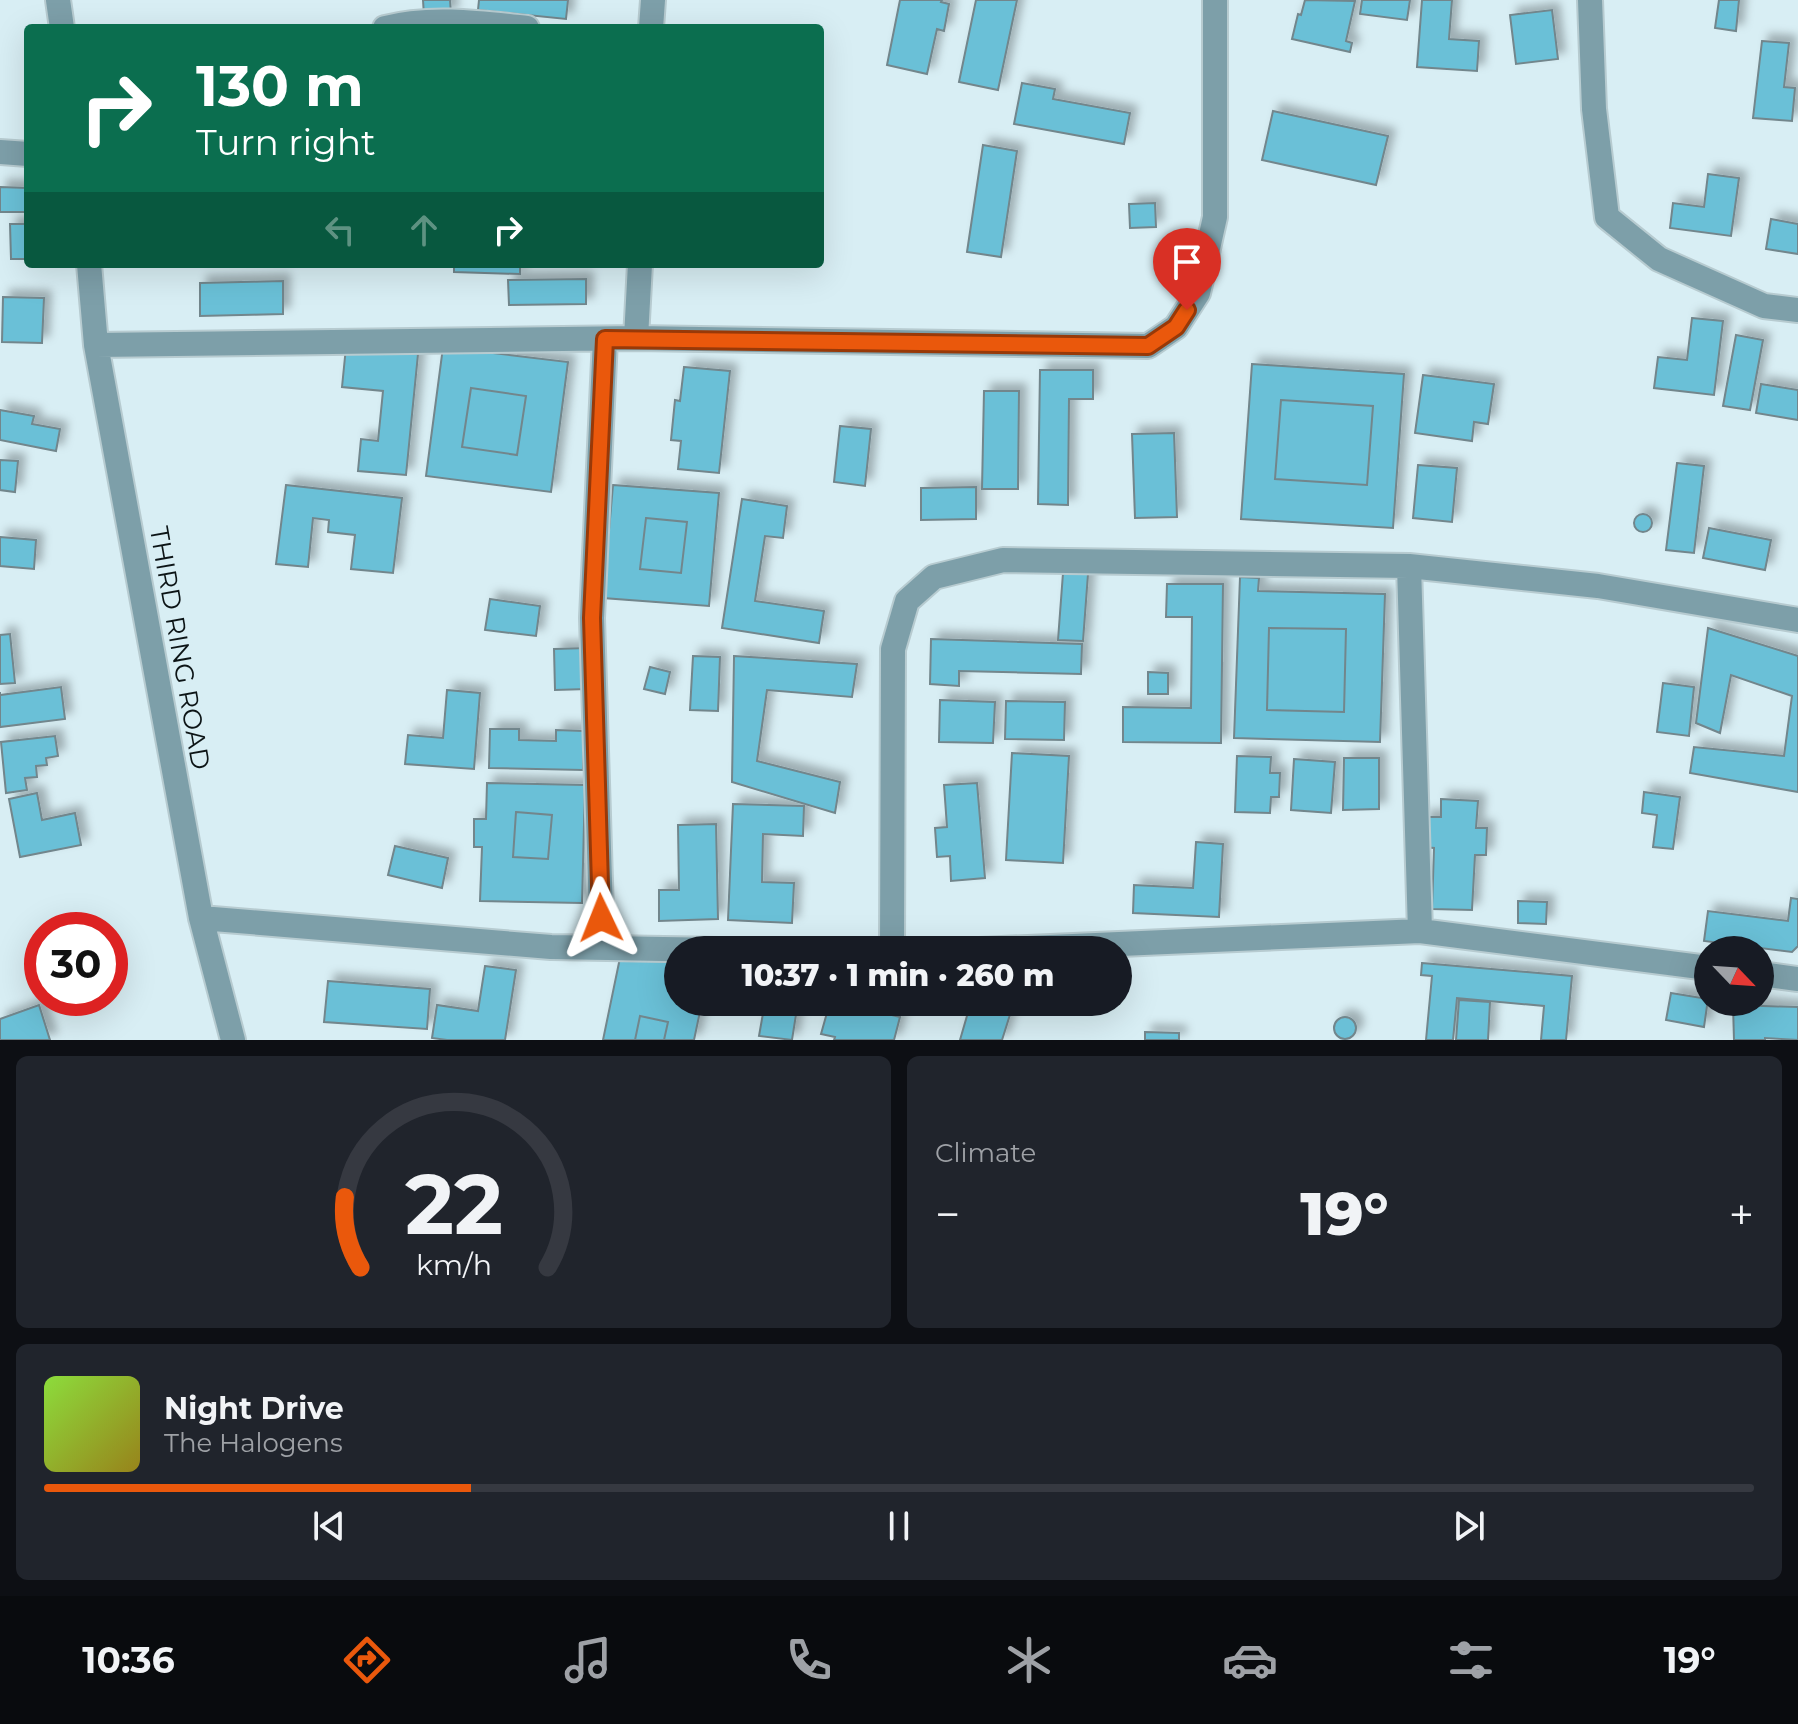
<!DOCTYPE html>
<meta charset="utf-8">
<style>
body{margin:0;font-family:Montserrat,sans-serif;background:#20242c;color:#f1f3f6;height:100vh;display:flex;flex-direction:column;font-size:30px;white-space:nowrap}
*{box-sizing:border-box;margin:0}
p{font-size:26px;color:#9ea1a6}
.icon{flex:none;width:44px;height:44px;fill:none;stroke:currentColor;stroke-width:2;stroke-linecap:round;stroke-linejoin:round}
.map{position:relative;height:1040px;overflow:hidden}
.details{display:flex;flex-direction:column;gap:16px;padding:16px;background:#0d0f14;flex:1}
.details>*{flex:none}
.top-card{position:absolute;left:24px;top:24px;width:800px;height:244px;border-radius:8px;box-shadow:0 8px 32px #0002;background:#0b6e4f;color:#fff;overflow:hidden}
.needle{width:52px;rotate:115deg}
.fabs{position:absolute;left:1694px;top:936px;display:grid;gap:16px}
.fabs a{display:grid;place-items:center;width:80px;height:80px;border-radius:50%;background:#171b24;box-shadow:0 8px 32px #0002;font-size:40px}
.speed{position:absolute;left:24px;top:912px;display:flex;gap:16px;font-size:40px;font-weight:700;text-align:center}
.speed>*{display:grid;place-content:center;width:104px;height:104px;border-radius:50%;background:#171b24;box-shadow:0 8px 32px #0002;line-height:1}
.speed .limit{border:12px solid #d22;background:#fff;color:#111}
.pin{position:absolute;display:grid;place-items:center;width:68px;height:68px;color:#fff;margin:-82px -34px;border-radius:50% 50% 50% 0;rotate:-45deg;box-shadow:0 0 8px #0007}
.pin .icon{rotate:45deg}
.me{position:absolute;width:88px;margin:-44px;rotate:358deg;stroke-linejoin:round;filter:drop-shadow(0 0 6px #0008)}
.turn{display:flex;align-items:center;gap:28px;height:168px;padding:0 40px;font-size:36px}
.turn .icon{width:104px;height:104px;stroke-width:2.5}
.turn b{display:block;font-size:56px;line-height:68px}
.lanes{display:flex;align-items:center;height:76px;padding:0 40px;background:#0003;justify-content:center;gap:40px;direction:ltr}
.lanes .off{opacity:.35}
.big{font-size:60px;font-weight:800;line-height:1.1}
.details .tile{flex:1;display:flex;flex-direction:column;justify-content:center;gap:12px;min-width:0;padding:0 28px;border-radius:12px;background:#20242c}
.details .dial{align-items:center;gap:0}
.dial svg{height:208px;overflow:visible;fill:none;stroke:#363941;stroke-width:7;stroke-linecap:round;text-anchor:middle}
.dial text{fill:#f1f3f6;stroke:none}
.song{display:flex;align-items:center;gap:24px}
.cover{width:96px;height:96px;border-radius:12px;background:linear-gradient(135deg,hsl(90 70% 55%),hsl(50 70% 35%))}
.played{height:8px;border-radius:4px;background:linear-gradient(90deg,#ea580c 25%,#363941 25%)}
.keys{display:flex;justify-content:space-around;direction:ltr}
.heat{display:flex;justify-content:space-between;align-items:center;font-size:44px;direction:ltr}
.details .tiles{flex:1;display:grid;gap:16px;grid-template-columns:1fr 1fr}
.tile:last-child{grid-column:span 2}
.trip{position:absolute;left:664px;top:936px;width:468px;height:80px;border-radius:40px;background:#171b24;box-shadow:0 8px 32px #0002;font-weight:800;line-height:80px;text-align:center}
.dock{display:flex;height:128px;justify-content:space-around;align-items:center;background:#090b0e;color:#9ea1a6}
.dock .icon{width:56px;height:56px}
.dock .active{color:#ea580c}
.dock b{font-size:36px;color:#f1f3f6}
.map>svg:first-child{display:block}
</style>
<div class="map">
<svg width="1798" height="1040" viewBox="0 0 1798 1040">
<defs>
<filter id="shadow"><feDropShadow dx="7" dy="-7" stdDeviation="4" flood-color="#0004"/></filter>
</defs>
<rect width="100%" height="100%" fill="#d8eef4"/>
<path fill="#6ac0d7" stroke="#72868c" stroke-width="2" fill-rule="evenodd" filter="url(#shadow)" d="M 423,0 L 450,0 L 451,14 L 424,16 Z
M 479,0 L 568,0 L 566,19 L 478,10 Z
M 900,0 L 942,0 L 941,2 L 949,4 L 944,31 L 937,29 L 927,74 L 887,65 Z
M 976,0 L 1017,0 L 998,90 L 959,82 Z
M 1305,0 L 1355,1 L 1346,41 L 1352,43 L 1350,52 L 1292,39 L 1298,14 L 1301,15 Z
M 1362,0 L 1410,0 L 1407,20 L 1360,14 Z
M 1422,0 L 1452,0 L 1449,39 L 1479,41 L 1477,71 L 1417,67 Z
M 1719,0 L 1739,0 L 1736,31 L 1715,28 Z
M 1552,10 L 1558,59 L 1516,64 L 1510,15 Z
M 1762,41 L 1789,43 L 1784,87 L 1795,88 L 1792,121 L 1753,118 Z
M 1022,83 L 1055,89 L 1053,99 L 1130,113 L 1124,144 L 1014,124 Z
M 1273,111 L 1388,136 L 1376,185 L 1262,160 Z
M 983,145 L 1017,151 L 1001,257 L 967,252 Z
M 1708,174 L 1739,178 L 1731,236 L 1670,228 L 1673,203 L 1704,207 Z
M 0,187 L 28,188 L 28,212 L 0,212 Z
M 1155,203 L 1156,227 L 1130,228 L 1129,204 Z
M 1771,219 L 1798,224 L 1798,254 L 1766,249 Z
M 10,224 L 28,224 L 28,259 L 11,259 Z
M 454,264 L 520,264 L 520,274 L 454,272 Z
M 586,279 L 586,304 L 509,305 L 508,280 Z
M 283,281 L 283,314 L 200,316 L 200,283 Z
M 3,297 L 44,298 L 42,343 L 2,342 Z
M 1692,318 L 1723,321 L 1714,395 L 1654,388 L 1658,357 L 1687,360 Z
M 1736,335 L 1763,340 L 1750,410 L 1723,406 Z
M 346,347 L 418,354 L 406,475 L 358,471 L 361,439 L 378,441 L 383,391 L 342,387 Z
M 443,347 L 568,362 L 551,492 L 426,476 ZM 471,388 L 526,396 L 517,455 L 462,447 Z
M 1252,364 L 1404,374 L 1393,528 L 1241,519 ZM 1281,400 L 1373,406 L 1367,485 L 1275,479 Z
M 684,367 L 730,371 L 719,473 L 678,469 L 681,441 L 671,440 L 675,400 L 680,401 Z
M 1040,370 L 1093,370 L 1093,399 L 1069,399 L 1068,505 L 1038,504 Z
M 1423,375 L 1494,384 L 1488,424 L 1474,422 L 1472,441 L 1415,433 Z
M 1761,384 L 1798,390 L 1798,420 L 1756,413 Z
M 471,388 L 526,396 L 517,455 L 462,447 Z
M 984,391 L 1019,391 L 1018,489 L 982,489 Z
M 1281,400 L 1373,406 L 1367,485 L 1275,479 Z
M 0,410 L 34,416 L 32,424 L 60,429 L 56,451 L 0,440 Z
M 840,426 L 871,429 L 865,486 L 834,482 Z
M 1174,433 L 1177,517 L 1135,518 L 1132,434 Z
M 0,460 L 18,461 L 15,492 L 0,490 Z
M 1677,463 L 1704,466 L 1694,553 L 1666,550 Z
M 1418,465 L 1457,468 L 1452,522 L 1413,518 Z
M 286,485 L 402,498 L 393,573 L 351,569 L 355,535 L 328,532 L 329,520 L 313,518 L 308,567 L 276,564 Z
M 613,485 L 719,493 L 709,606 L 603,598 ZM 646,518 L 687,522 L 681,573 L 640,569 Z
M 976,487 L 976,519 L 921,520 L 921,488 Z
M 742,499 L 787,506 L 783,538 L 765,536 L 755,601 L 824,611 L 819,643 L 722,628 Z
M1634 523a9 9 0 1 1 18 0a9 9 0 1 1-18 0Z
M 646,518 L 687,522 L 681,573 L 640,569 Z
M 1709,528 L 1771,540 L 1765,570 L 1703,558 Z
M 0,537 L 36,540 L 34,569 L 0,566 Z
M 1063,573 L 1088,574 L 1083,641 L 1058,640 Z
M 1240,577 L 1259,578 L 1258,591 L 1385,594 L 1380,742 L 1234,738 ZM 1269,628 L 1346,629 L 1344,712 L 1267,710 Z
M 1167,584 L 1223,584 L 1221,743 L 1123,742 L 1123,707 L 1191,708 L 1192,617 L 1166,617 Z
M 490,599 L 540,606 L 536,636 L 485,630 Z
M 1269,628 L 1346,629 L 1344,712 L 1267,710 Z
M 1708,628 L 1798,656 L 1798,792 L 1690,773 L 1694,747 L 1784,756 L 1792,696 L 1731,675 L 1720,733 L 1696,723 Z
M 10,634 L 15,683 L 0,684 L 0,635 Z
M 931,639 L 1082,644 L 1081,674 L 959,671 L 959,686 L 930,684 Z
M 587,648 L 587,689 L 555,690 L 554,649 Z
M 693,656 L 720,657 L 718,711 L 690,710 Z
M 734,656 L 857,664 L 852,697 L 767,690 L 757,761 L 840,782 L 835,813 L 732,782 Z
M 650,667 L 670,672 L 665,694 L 644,689 Z
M 1148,672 L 1168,673 L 1168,694 L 1148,694 Z
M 1663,683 L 1694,687 L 1689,736 L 1657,732 Z
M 61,687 L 65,719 L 0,727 L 0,692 L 0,695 Z
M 447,690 L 480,693 L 474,769 L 405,764 L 408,735 L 443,738 Z
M 940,700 L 995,702 L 993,743 L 939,742 Z
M 1006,701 L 1065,702 L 1064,740 L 1005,739 Z
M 490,729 L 519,729 L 519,740 L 556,741 L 556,730 L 584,731 L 583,770 L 489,768 Z
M 55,736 L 58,756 L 46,758 L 47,765 L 36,766 L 37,777 L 25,778 L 27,790 L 6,793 L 1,742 Z
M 1012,753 L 1069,756 L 1063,863 L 1006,860 Z
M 1237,756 L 1271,757 L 1270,773 L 1280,773 L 1279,797 L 1271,797 L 1270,813 L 1235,812 Z
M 1344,758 L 1379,758 L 1379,809 L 1343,810 Z
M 1294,759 L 1335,762 L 1331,813 L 1291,810 Z
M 487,783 L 585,785 L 582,903 L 480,901 L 482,847 L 474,847 L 474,819 L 486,819 ZM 516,812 L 552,815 L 548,859 L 513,857 Z
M 977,783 L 985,878 L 951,881 L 950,856 L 937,857 L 935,828 L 947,827 L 944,785 Z
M 1644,792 L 1680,797 L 1673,849 L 1653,847 L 1657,815 L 1642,813 Z
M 37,793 L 42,820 L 75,813 L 81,845 L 20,857 L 9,799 Z
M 1441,799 L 1478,801 L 1476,828 L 1487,828 L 1486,855 L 1475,855 L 1472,910 L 1432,909 L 1434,848 L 1422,847 L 1423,817 L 1441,817 Z
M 733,804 L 804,806 L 803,836 L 763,834 L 762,882 L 794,883 L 792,923 L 728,920 Z
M 516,812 L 552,815 L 548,859 L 513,857 Z
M 716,824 L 718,919 L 659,921 L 659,890 L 679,890 L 678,825 Z
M 1196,842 L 1223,844 L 1219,917 L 1133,913 L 1134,885 L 1193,888 Z
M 395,846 L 448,858 L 442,888 L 388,875 Z
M 1791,898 L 1798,899 L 1798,946 L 1792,952 L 1704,941 L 1708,911 L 1788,921 Z
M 1518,901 L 1547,902 L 1546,924 L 1518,923 Z
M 621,953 L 678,964 L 678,1002 L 702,1002 L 694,1040 L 664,1040 L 668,1022 L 640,1016 L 635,1040 L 603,1040 Z
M 1422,963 L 1572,976 L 1566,1040 L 1541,1040 L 1544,1006 L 1457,998 L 1453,1040 L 1426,1040 L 1432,976 L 1421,975 Z
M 485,966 L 516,970 L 505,1040 L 447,1040 L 432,1038 L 437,1005 L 478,1011 Z
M 328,981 L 430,989 L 427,1029 L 324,1022 Z
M 1671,993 L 1708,999 L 1704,1027 L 1666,1020 Z
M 1459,1000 L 1490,1002 L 1488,1040 L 1456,1040 Z
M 765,1002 L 798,1002 L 792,1040 L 759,1036 Z
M 830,1002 L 839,1002 L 900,1017 L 894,1040 L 834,1040 L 835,1037 L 821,1034 Z
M 971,1002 L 1014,1002 L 1002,1040 L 960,1040 Z
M 39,1005 L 50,1040 L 0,1040 L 0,1019 Z
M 1733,1005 L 1798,1007 L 1798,1040 L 1765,1038 L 1765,1040 L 1734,1040 Z
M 640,1016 L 668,1022 L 664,1040 L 635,1040 Z
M1334 1028a11 11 0 1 1 22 0a11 11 0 1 1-22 0Z
M 1145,1032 L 1179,1033 L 1179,1040 L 1145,1040 Z"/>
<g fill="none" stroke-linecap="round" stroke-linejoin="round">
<defs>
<path id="minor" d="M 58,0 L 62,28
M 1590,0 L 1594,109 L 1607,217 L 1659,259 L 1764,306 L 1798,310
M 385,28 C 430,16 482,23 527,28
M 651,28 L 653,0
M 0,152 L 28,154
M 89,264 L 96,345 L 201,918 L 233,1040
M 636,338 L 640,264
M 96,345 L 636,338 L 1148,346 L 1176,327 L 1198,293 L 1215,217 L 1215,0
M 1409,566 L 1420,931
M 201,918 L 551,947 L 720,950
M 602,947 L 592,618 L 605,339
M 892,950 L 893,649 L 907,601 L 934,577 L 1003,560 L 1409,566 L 1598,586 L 1798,620
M 979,950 L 1420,931 L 1708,968
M 1760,974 L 1798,979"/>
</defs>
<use href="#minor" stroke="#b7cbd0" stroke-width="28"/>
<use href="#minor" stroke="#7d9fa9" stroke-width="24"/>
</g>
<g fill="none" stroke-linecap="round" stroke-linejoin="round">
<defs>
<path id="route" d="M 601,918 L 592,618 L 605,339 L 1148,346 L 1176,327 L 1187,310"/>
</defs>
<use href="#route" stroke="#983908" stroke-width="20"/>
<use href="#route" stroke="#ea580c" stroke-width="14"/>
</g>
<g text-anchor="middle" stroke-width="8" stroke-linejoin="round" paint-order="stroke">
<g font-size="26" fill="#0c1416" stroke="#d8eef4">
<text transform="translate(180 648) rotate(80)" y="9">THIRD RING ROAD</text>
</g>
</g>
</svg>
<div class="fabs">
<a><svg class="needle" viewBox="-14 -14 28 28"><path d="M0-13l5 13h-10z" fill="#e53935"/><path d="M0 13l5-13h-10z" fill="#9ea1a6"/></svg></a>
</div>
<div class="speed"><div class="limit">30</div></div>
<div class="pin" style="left:1187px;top:310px;background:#d93025"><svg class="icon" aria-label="arrive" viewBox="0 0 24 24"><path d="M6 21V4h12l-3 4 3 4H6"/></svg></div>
<svg class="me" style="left:601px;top:918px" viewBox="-20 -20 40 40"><path d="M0-17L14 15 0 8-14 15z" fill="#ea580c" stroke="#fff" stroke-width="4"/></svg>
<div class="trip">10:37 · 1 min · 260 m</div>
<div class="top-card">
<div class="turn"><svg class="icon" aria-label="right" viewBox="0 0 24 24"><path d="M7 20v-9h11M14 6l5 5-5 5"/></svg><div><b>130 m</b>Turn right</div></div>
<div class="lanes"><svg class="icon off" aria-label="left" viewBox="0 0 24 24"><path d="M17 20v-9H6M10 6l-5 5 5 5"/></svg><svg class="icon off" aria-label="ahead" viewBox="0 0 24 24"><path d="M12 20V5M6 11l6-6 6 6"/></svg><svg class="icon" aria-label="right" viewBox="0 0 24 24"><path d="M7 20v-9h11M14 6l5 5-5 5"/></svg></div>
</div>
</div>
<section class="details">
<div class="tiles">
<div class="tile dial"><svg viewBox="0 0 100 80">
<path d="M14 69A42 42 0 1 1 86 69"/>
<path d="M14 69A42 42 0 0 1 8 42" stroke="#ea580c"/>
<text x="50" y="56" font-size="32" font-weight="700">22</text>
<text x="50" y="72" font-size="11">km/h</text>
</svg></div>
<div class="tile"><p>Climate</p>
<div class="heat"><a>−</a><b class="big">19°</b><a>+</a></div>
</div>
<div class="tile">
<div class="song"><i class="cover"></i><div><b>Night Drive</b><p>The Halogens</p></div></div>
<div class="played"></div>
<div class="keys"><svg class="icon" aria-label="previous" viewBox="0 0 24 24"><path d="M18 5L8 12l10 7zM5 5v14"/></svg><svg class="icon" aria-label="pause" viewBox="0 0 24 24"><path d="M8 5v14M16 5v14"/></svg><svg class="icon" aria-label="next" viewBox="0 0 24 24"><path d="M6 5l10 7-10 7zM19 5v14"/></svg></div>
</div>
</div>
</section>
<nav class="dock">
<b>10:36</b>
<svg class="icon active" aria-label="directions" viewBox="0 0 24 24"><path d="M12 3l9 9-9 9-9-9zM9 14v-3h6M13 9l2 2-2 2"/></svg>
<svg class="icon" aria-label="music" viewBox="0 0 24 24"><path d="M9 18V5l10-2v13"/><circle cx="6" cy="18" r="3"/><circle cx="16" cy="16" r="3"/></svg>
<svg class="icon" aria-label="phone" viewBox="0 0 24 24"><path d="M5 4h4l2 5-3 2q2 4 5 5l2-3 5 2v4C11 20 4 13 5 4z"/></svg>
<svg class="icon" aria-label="climate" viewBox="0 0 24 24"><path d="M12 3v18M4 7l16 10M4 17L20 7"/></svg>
<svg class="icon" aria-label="car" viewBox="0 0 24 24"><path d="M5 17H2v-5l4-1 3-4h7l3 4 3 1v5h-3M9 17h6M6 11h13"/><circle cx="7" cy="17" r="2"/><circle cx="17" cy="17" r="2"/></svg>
<svg class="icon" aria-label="filters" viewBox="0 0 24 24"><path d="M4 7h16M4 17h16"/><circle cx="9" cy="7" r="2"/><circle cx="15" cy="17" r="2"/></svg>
<b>19°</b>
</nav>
